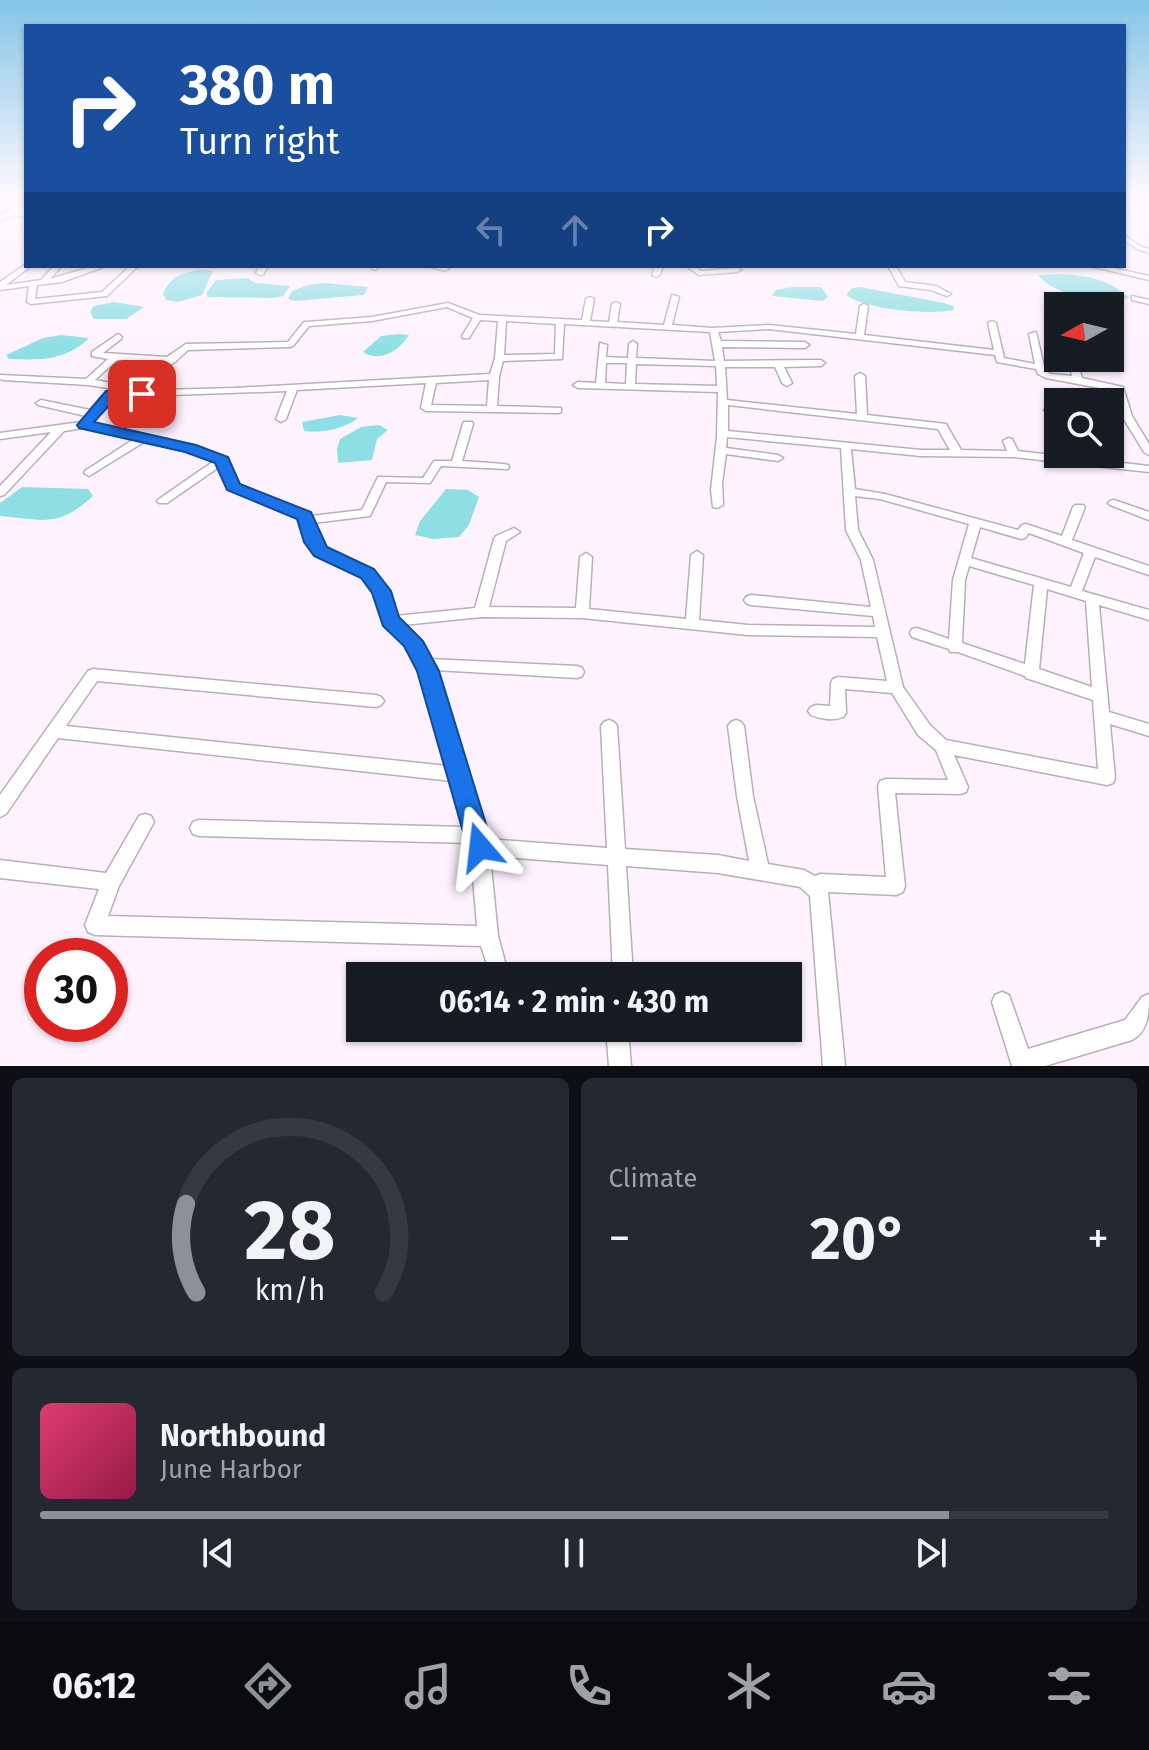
<!DOCTYPE html>
<meta charset="utf-8">
<style>
body{margin:0;font-family:"Fira Sans",sans-serif;background:#242831;color:#f1f3f6;height:100vh;display:flex;flex-direction:column;font-size:30px;white-space:nowrap}
*{box-sizing:border-box;margin:0}
p{font-size:26px;color:#9ea1a6}
.icon{flex:none;width:44px;height:44px;fill:none;stroke:currentColor;stroke-width:2;stroke-linecap:round;stroke-linejoin:round}
.map{position:relative;height:1066px;overflow:hidden}
.side{display:flex;flex-direction:column;gap:12px;padding:12px;background:#0d0f14;flex:1}
.side>*{flex:none}
.guide{position:absolute;left:24px;top:24px;width:1102px;height:244px;border-radius:0px;box-shadow:0 2px 6px #0004;background:#1a4fa0;color:#fff;overflow:hidden}
.needle{width:52px;rotate:262deg}
.buttons{position:absolute;left:1044px;top:292px;display:grid;gap:16px}
.buttons a{display:grid;place-items:center;width:80px;height:80px;border-radius:0px;background:#171b24;box-shadow:0 2px 6px #0004;font-size:40px}
.speed{position:absolute;left:24px;top:938px;display:flex;gap:16px;font-size:40px;font-weight:700;text-align:center}
.speed>*{display:grid;place-content:center;width:104px;height:104px;border-radius:50%;background:#171b24;box-shadow:0 2px 6px #0004;line-height:1}
.speed .limit{border:12px solid #d22;background:#fff;color:#111}
.pin{position:absolute;display:grid;place-items:center;width:68px;height:68px;color:#fff;margin:-34px;border-radius:16px;box-shadow:0 4px 12px #0006}
.me{position:absolute;width:88px;margin:-44px;rotate:343deg;stroke-linejoin:round;filter:drop-shadow(0 0 6px #0008)}
.turn{display:flex;align-items:center;gap:28px;height:168px;padding:0 24px;font-size:36px}
.turn .icon{width:104px;height:104px;stroke-width:2.5}
.turn b{display:block;font-size:56px;line-height:68px}
.lanes{display:flex;align-items:center;height:76px;padding:0 24px;background:#0003;justify-content:center;gap:40px;direction:ltr}
.lanes .off{opacity:.35}
.big{font-size:60px;font-weight:700;line-height:1.1}
.side .widget{flex:1;display:flex;flex-direction:column;justify-content:center;gap:12px;min-width:0;padding:0 28px;border-radius:12px;background:#242831}
.side .dial{align-items:center;gap:0}
.dial svg{height:208px;overflow:visible;fill:none;stroke:#363941;stroke-width:7;stroke-linecap:round;text-anchor:middle}
.dial text{fill:#f1f3f6;stroke:none}
.song{display:flex;align-items:center;gap:24px}
.cover{width:96px;height:96px;border-radius:12px;background:linear-gradient(135deg,hsl(340 70% 55%),hsl(340 70% 35%))}
.played{height:8px;border-radius:4px;background:linear-gradient(90deg,#8c9099 85%,#363941 85%)}
.keys{display:flex;justify-content:space-around;direction:ltr}
.heat{display:flex;justify-content:space-between;align-items:center;font-size:44px;direction:ltr}
.side .tiles{flex:1;display:grid;gap:12px;grid-template-columns:1fr 1fr}
.widget:last-child{grid-column:span 2}
.trip{position:absolute;left:346px;top:962px;width:456px;height:80px;border-radius:0px;background:#171b24;box-shadow:0 2px 6px #0004;font-weight:700;line-height:80px;text-align:center}
.tabs{display:flex;height:128px;justify-content:space-around;align-items:center;background:#090b0e;color:#9ea1a6}
.tabs .icon{width:56px;height:56px}
.tabs .current{color:#8c9099}
.tabs b{font-size:36px;color:#f1f3f6}
.map>svg:first-child{display:block}
</style>
<div class="map">
<svg width="1149" height="1066" viewBox="0 0 1149 1066">
<rect width="100%" height="100%" fill="#fef2ff"/>
<path fill="#8edfe4" d="M 203,270 L 213,271 L 202,295 L 178,302 L 166,300 L 163,294 C 170,276 185,271 203,270 Z
M 1062,274 C 1089,276 1109,279 1129,298 C 1101,302 1057,298 1038,275 Z
M 248,278 L 255,283 L 290,286 L 283,296 L 275,298 L 207,297 L 207,292 L 216,280 Z
M 325,283 L 368,287 L 364,295 L 295,301 L 288,299 L 292,291 L 307,285 Z
M 792,287 L 821,287 L 828,297 L 823,301 L 772,296 L 776,290 Z
M 860,287 L 944,303 L 953,306 L 954,310 C 928,315 868,310 846,295 L 852,288 Z
M 114,302 L 144,307 L 126,319 L 94,319 L 90,312 L 94,306 Z
M 399,334 L 409,335 C 399,351 380,363 363,352 L 381,336 Z
M 61,335 L 89,338 C 66,361 40,360 9,359 L 6,355 L 43,338 Z
M 340,415 L 358,418 C 342,430 322,433 304,431 L 302,422 Z
M 379,425 L 388,430 L 377,439 L 372,460 L 338,463 L 337,449 L 340,439 L 361,427 Z
M 22,487 L 88,489 L 93,496 C 58,528 44,520 0,516 L 0,503 Z
M 446,489 L 468,490 L 479,497 L 469,525 L 459,537 L 433,539 L 415,535 L 420,521 Z"/>
<g fill="none" stroke-linecap="round" stroke-linejoin="round">
<defs>
<path id="street" d="M 10,212 L 26,212 L 26,216 L 8,215 Z
M 1124,235 L 1141,247 L 1149,249 L 1149,253 L 1137,249 L 1124,240 Z
M 26,264 L 26,266 L 31,266 L 6,285 L 41,280 L 54,266 L 62,266 L 50,279 L 95,266 L 106,266 L 62,282 L 37,285 L 35,299 L 102,292 L 130,266 L 138,266 L 107,296 L 31,304 L 27,302 L 29,286 L 0,290 L 0,282 Z
M 260,266 L 268,266 L 263,275 L 260,275 L 256,273 Z
M 372,266 L 380,266 L 375,270 L 371,268 Z
M 428,266 L 441,266 L 449,269 L 445,271 Z
M 655,266 L 663,266 L 660,275 L 656,277 L 652,275 Z
M 686,266 L 694,266 L 701,271 L 737,268 L 741,270 L 737,272 L 699,275 Z
M 888,266 L 896,266 L 905,282 L 936,286 L 951,294 L 947,296 L 931,290 L 899,286 Z
M 1090,266 L 1104,266 L 1149,276 L 1149,280 Z
M 672,295 L 679,297 L 672,325 L 713,328 L 769,325 L 856,334 L 860,306 L 864,304 L 868,306 L 864,335 L 994,350 L 988,323 L 992,321 L 996,323 L 1004,358 L 1035,364 L 1029,334 L 1036,332 L 1045,371 L 1051,374 L 1072,376 L 1068,358 L 1076,358 L 1082,378 L 1123,387 L 1132,416 L 1149,444 L 1149,455 L 1144,452 L 1122,416 L 1116,391 L 1046,378 L 1038,374 L 1036,369 L 997,362 L 995,355 L 769,329 L 718,332 L 721,341 L 805,342 L 809,345 L 805,348 L 722,347 L 724,361 L 821,360 L 825,363 L 821,366 L 784,367 L 792,383 L 787,386 L 782,383 L 775,367 L 725,367 L 727,400 L 857,414 L 855,376 L 860,373 L 865,376 L 867,415 L 946,424 L 961,450 L 1007,451 L 1003,441 L 1008,438 L 1012,439 L 1018,451 L 1111,462 L 1107,454 L 1110,454 L 1110,446 L 1114,447 L 1123,463 L 1149,466 L 1149,472 L 1014,457 L 921,456 L 851,449 L 855,489 L 885,494 L 1018,530 L 1022,525 L 1026,524 L 1062,536 L 1073,507 L 1075,505 L 1083,505 L 1085,507 L 1072,540 L 1149,566 L 1149,575 L 1095,557 L 1082,591 L 1149,610 L 1149,620 L 1099,605 L 1109,712 L 1149,724 L 1149,736 L 1110,724 L 1115,778 L 1113,783 L 1107,785 L 954,755 L 968,787 L 966,792 L 960,794 L 895,793 L 905,886 L 903,892 L 896,895 L 828,892 L 845,1066 L 823,1066 L 810,896 L 800,887 L 718,873 L 626,866 L 633,976 L 613,976 L 608,865 L 490,856 L 498,936 L 505,962 L 514,976 L 491,976 L 481,946 L 95,935 L 88,932 L 85,925 L 99,889 L 0,878 L 0,860 L 106,873 L 139,816 L 145,814 L 151,816 L 154,822 L 119,886 L 108,916 L 477,926 L 470,843 L 199,836 L 193,834 L 190,828 L 193,822 L 199,820 L 465,827 L 452,781 L 58,738 L 6,814 L 0,817 L 0,795 L 88,671 L 93,669 L 376,695 L 381,697 L 384,701 L 381,705 L 376,707 L 97,681 L 66,726 L 448,766 L 421,671 L 407,644 L 385,624 L 375,592 L 363,576 L 317,554 L 307,542 L 300,518 L 229,489 L 219,467 L 167,503 L 159,503 L 157,501 L 159,499 L 214,461 L 187,451 L 144,442 L 89,476 L 84,473 L 85,471 L 134,439 L 84,428 L 64,431 L 4,495 L 0,496 L 0,486 L 51,432 L 0,439 L 0,433 L 81,422 L 86,416 L 38,405 L 36,403 L 41,400 L 90,410 L 102,396 L 114,389 L 88,385 L 3,380 L 0,379 L 0,375 L 86,379 L 108,359 L 92,356 L 92,352 L 118,334 L 122,337 L 121,339 L 103,353 L 167,357 L 186,344 L 288,342 L 304,322 L 307,322 L 372,317 L 448,303 L 479,315 L 582,320 L 586,299 L 590,297 L 594,299 L 590,321 L 609,322 L 612,304 L 616,302 L 620,304 L 617,322 L 664,325 ZM 447,307 L 473,318 L 462,336 L 463,338 L 469,338 L 480,320 L 498,321 L 495,358 L 490,374 L 234,388 L 125,391 L 175,362 L 188,350 L 290,347 L 293,346 L 309,326 L 372,321 ZM 506,321 L 556,324 L 555,354 L 504,355 ZM 564,324 L 710,332 L 715,361 L 636,358 L 637,344 L 633,341 L 629,344 L 628,358 L 606,357 L 607,345 L 600,343 L 596,383 L 578,382 L 573,385 L 578,388 L 718,392 L 717,437 L 711,490 L 713,507 L 717,508 L 723,505 L 722,483 L 726,454 L 778,461 L 783,458 L 778,455 L 726,448 L 727,437 L 841,448 L 846,530 L 861,560 L 871,607 L 751,595 L 746,597 L 744,600 L 746,603 L 751,605 L 873,616 L 875,627 L 748,625 L 699,620 L 703,555 L 697,551 L 691,555 L 686,619 L 589,609 L 592,557 L 586,553 L 580,557 L 576,608 L 489,607 L 506,541 L 520,532 L 514,528 L 496,536 L 494,539 L 475,608 L 395,616 L 388,591 L 373,570 L 325,548 L 319,541 L 313,523 L 370,516 L 386,482 L 430,483 L 441,466 L 508,469 L 509,467 L 508,465 L 504,464 L 462,461 L 473,424 L 472,422 L 464,422 L 463,424 L 452,461 L 434,461 L 423,478 L 378,477 L 362,510 L 311,516 L 309,513 L 238,485 L 226,458 L 194,447 L 90,423 L 108,400 L 114,397 L 287,391 L 276,419 L 281,422 L 286,419 L 297,390 L 426,383 L 421,408 L 426,411 L 558,413 L 561,412 L 561,408 L 497,406 L 499,377 L 503,361 L 562,359 ZM 117,360 L 161,362 L 122,385 L 95,380 ZM 606,363 L 627,363 L 626,384 L 605,383 ZM 636,364 L 716,366 L 717,386 L 635,384 ZM 489,380 L 487,406 L 431,405 L 436,383 ZM 728,405 L 938,429 L 950,450 L 921,450 L 728,431 ZM 855,496 L 880,499 L 969,524 L 953,580 L 949,639 L 917,628 L 912,629 L 910,633 L 912,637 L 949,649 L 950,652 L 958,652 L 1025,676 L 1026,678 L 1093,700 L 1098,769 L 946,740 L 930,725 L 903,687 L 873,560 L 858,530 ZM 980,527 L 1021,539 L 1025,538 L 1029,533 L 1084,553 L 1071,587 L 971,558 ZM 969,566 L 1034,585 L 1025,664 L 962,643 L 965,580 ZM 1047,589 L 1086,601 L 1092,687 L 1039,669 ZM 481,617 L 582,618 L 748,635 L 877,637 L 887,681 L 838,677 L 833,679 L 831,683 L 830,706 L 816,705 L 811,707 L 808,711 L 811,715 C 820,719 834,721 843,717 L 846,713 L 845,689 L 892,693 L 918,735 L 936,750 L 948,780 L 886,779 L 880,781 L 878,786 L 886,877 L 820,874 L 815,876 L 804,870 L 768,864 L 753,796 L 744,726 L 741,722 L 736,720 L 731,722 L 728,726 L 737,796 L 749,861 L 718,855 L 625,849 L 617,726 L 614,722 L 609,720 L 604,722 L 601,726 L 607,848 L 487,839 L 435,670 L 577,678 L 582,676 L 584,672 L 582,668 L 577,666 L 429,659 L 417,637 L 403,625 Z
M 1132,296 L 1149,300 L 1149,304 L 1132,300 Z
M 1058,406 L 1058,412 L 1049,413 L 1044,410 L 1046,408 Z
M 1114,500 L 1149,512 L 1149,520 L 1110,505 L 1108,503 L 1110,501 Z
M 1002,992 L 1009,995 L 1028,1049 L 1125,1020 L 1142,997 L 1149,994 C 1149,1012 1149,1031 1132,1040 L 1045,1066 L 1012,1066 L 992,1002 L 995,995 Z
M 606,1028 L 628,1028 L 631,1066 L 609,1066 Z"/>
<path id="primary" d="M 26,202 L 26,209 L 0,222 L 0,215 Z"/>
</defs>
<use href="#street" stroke="#b9aeb9" stroke-width="3"/>
<use href="#primary" stroke="#b9aeb9" stroke-width="3"/>
<use href="#street" fill="#fff" fill-rule="evenodd"/>
<use href="#primary" fill="#fff" fill-rule="evenodd"/>
</g>
<linearGradient id="sky" x2="0" y2="1"><stop stop-color="#84c5e6"/><stop offset="0.57" stop-color="#fff9ff"/><stop offset="1" stop-color="#fff9ff" stop-opacity="0"/></linearGradient>
<rect width="1149" height="348" fill="url(#sky)"/>
<path fill="#1a73e8" stroke="#114b97" stroke-width="2" d="M 142,389 L 147,391 L 147,397 L 115,399 L 94,422 L 196,445 L 228,457 L 240,484 L 311,512 L 327,547 L 374,569 L 391,591 L 399,617 L 423,641 L 439,671 L 493,847 L 489,856 L 480,860 L 470,856 L 417,671 L 404,646 L 383,626 L 372,593 L 361,578 L 314,556 L 304,542 L 297,519 L 227,490 L 215,463 L 185,452 L 79,428 L 77,425 L 106,391 Z"/>
</svg>
<div class="buttons">
<a><svg class="needle" viewBox="-14 -14 28 28"><path d="M0-13l5 13h-10z" fill="#e53935"/><path d="M0 13l5-13h-10z" fill="#9ea1a6"/></svg></a>
<a><svg class="icon" aria-label="search" viewBox="0 0 24 24"><circle cx="10" cy="10" r="6"/><path d="M15 15l6 6"/></svg></a>
</div>
<div class="speed"><div class="limit">30</div></div>
<div class="pin" style="left:142px;top:394px;background:#d93025"><svg class="icon" aria-label="arrive" viewBox="0 0 24 24"><path d="M6 21V4h12l-3 4 3 4H6"/></svg></div>
<svg class="me" style="left:480px;top:847px" viewBox="-20 -20 40 40"><path d="M0-17L14 15 0 8-14 15z" fill="#1a73e8" stroke="#fff" stroke-width="4"/></svg>
<div class="trip">06:14 · 2 min · 430 m</div>
<div class="guide">
<div class="turn"><svg class="icon" aria-label="right" viewBox="0 0 24 24"><path d="M7 20v-9h11M14 6l5 5-5 5"/></svg><div><b>380 m</b>Turn right</div></div>
<div class="lanes"><svg class="icon off" aria-label="left" viewBox="0 0 24 24"><path d="M17 20v-9H6M10 6l-5 5 5 5"/></svg><svg class="icon off" aria-label="ahead" viewBox="0 0 24 24"><path d="M12 20V5M6 11l6-6 6 6"/></svg><svg class="icon" aria-label="right" viewBox="0 0 24 24"><path d="M7 20v-9h11M14 6l5 5-5 5"/></svg></div>
</div>
</div>
<section class="side">
<div class="tiles">
<div class="widget dial"><svg viewBox="0 0 100 80">
<path d="M14 69A42 42 0 1 1 86 69"/>
<path d="M14 69A42 42 0 0 1 10 35" stroke="#8c9099"/>
<text x="50" y="56" font-size="32" font-weight="700">28</text>
<text x="50" y="72" font-size="11">km/h</text>
</svg></div>
<div class="widget"><p>Climate</p>
<div class="heat"><a>−</a><b class="big">20°</b><a>+</a></div>
</div>
<div class="widget">
<div class="song"><i class="cover"></i><div><b>Northbound</b><p>June Harbor</p></div></div>
<div class="played"></div>
<div class="keys"><svg class="icon" aria-label="previous" viewBox="0 0 24 24"><path d="M18 5L8 12l10 7zM5 5v14"/></svg><svg class="icon" aria-label="pause" viewBox="0 0 24 24"><path d="M8 5v14M16 5v14"/></svg><svg class="icon" aria-label="next" viewBox="0 0 24 24"><path d="M6 5l10 7-10 7zM19 5v14"/></svg></div>
</div>
</div>
</section>
<nav class="tabs">
<b>06:12</b>
<svg class="icon current" aria-label="directions" viewBox="0 0 24 24"><path d="M12 3l9 9-9 9-9-9zM9 14v-3h6M13 9l2 2-2 2"/></svg>
<svg class="icon" aria-label="music" viewBox="0 0 24 24"><path d="M9 18V5l10-2v13"/><circle cx="6" cy="18" r="3"/><circle cx="16" cy="16" r="3"/></svg>
<svg class="icon" aria-label="phone" viewBox="0 0 24 24"><path d="M5 4h4l2 5-3 2q2 4 5 5l2-3 5 2v4C11 20 4 13 5 4z"/></svg>
<svg class="icon" aria-label="climate" viewBox="0 0 24 24"><path d="M12 3v18M4 7l16 10M4 17L20 7"/></svg>
<svg class="icon" aria-label="car" viewBox="0 0 24 24"><path d="M5 17H2v-5l4-1 3-4h7l3 4 3 1v5h-3M9 17h6M6 11h13"/><circle cx="7" cy="17" r="2"/><circle cx="17" cy="17" r="2"/></svg>
<svg class="icon" aria-label="filters" viewBox="0 0 24 24"><path d="M4 7h16M4 17h16"/><circle cx="9" cy="7" r="2"/><circle cx="15" cy="17" r="2"/></svg>
</nav>
